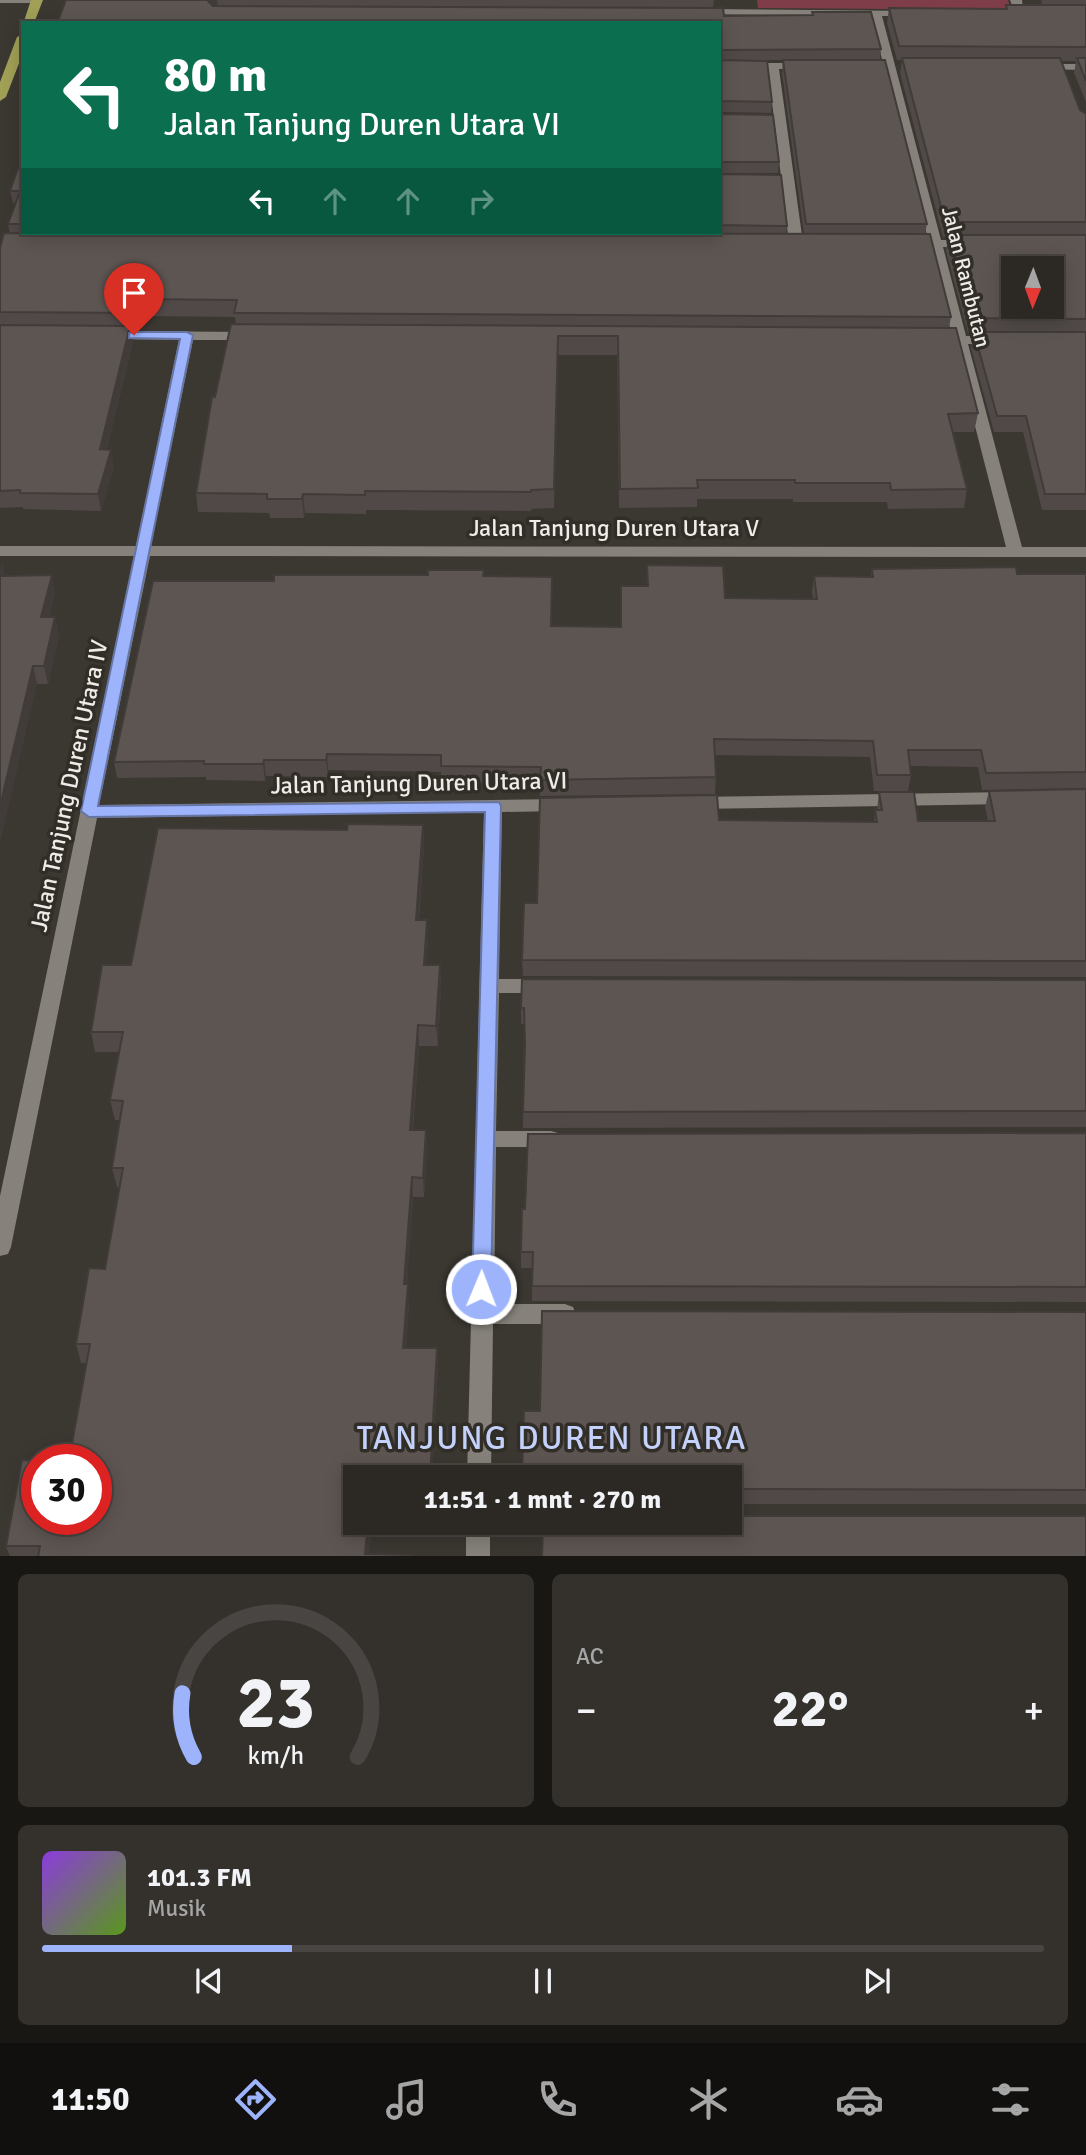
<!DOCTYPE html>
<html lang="id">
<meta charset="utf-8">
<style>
body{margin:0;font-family:Signika,sans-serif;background:#34312d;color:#f1f3f6;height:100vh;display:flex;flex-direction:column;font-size:26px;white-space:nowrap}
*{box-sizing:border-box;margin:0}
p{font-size:23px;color:#a6a6a7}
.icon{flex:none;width:38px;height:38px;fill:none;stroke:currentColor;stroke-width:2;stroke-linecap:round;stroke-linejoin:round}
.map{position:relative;height:1556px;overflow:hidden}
.panel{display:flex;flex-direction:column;gap:18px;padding:18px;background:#181714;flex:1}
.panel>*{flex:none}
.banner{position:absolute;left:21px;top:21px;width:700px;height:214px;border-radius:0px;box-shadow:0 4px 18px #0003,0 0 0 2px #484542;background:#0b6e4f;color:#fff;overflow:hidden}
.needle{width:46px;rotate:181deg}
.buttons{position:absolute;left:1001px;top:256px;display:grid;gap:14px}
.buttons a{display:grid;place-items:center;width:63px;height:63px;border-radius:0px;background:#2c2925;box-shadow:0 4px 18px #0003,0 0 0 2px #484542;font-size:35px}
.speed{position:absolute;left:21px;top:1444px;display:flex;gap:14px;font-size:35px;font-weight:700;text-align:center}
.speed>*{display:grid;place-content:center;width:91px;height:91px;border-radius:50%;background:#2c2925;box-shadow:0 4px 18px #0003,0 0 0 2px #484542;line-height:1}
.speed .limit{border:10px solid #d22;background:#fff;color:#111}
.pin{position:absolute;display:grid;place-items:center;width:60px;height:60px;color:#fff;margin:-72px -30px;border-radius:50% 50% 50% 0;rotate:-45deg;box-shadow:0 0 7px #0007}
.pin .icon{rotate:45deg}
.me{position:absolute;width:77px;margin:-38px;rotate:1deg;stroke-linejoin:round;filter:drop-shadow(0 0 5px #0008)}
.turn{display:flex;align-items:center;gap:24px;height:147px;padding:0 28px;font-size:32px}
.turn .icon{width:91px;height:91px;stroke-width:2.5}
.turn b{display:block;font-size:49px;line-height:60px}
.lanes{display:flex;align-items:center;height:66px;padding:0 28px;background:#0003;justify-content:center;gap:35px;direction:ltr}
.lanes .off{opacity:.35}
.big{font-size:52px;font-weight:800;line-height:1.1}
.panel .card{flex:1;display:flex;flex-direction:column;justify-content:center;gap:10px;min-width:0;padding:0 24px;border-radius:10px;background:#34312d}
.panel .dial{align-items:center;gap:0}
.dial svg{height:182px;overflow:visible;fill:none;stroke:#484542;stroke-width:7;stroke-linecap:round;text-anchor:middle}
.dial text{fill:#f1f3f6;stroke:none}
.song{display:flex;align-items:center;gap:21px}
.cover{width:84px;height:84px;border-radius:10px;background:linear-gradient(135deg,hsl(270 70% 55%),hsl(90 70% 35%))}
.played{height:7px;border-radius:4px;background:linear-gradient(90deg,#9db4fd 25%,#484542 25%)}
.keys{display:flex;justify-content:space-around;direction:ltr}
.heat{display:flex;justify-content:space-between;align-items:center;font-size:38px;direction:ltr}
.panel .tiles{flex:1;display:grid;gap:18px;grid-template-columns:1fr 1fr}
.card:last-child{grid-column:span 2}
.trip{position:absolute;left:343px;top:1465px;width:399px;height:70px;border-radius:0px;background:#2c2925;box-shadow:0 4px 18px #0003,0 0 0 2px #484542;font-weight:800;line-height:70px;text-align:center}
.tabs{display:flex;height:112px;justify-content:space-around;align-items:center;background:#12100f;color:#a6a6a7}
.tabs .icon{width:49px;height:49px}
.tabs .current{color:#9db4fd}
.tabs b{font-size:32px;color:#f1f3f6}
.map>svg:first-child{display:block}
</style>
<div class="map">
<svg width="1086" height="1557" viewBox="0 0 1086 1557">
<rect width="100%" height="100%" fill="#3b3731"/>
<path fill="#7e3d48" d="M 757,0 L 1008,0 L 1011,10 L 758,8 Z"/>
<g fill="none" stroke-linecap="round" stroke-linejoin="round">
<path fill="#86827b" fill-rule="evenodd" d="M 0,0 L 43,0 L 37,3 L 0,3 Z
M 1010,0 L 1022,0 L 1024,15 L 1016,15 Z
M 701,9 L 915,11 L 915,15 L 911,16 L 882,16 L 941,240 L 969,240 L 976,244 L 969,248 L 943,247 L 966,336 L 995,336 L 1002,340 L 995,344 L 968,344 L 1022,547 L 1086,547 L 1086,557 L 150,556 L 99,805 L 561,799 L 567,801 L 570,805 L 567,809 L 561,811 L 502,812 L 499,979 L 544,979 L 551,981 L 554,986 L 551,991 L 544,993 L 499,993 L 496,1131 L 551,1131 L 558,1133 L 561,1139 L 558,1145 L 551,1147 L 496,1147 L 494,1304 L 565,1304 L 573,1307 L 576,1314 L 573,1321 L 565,1324 L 493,1324 L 491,1477 L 467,1477 L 484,812 L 97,818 L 11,1247 L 8,1254 L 0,1256 L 0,1196 L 134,556 L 0,556 L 0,546 L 136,546 L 179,340 L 110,339 L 103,335 L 110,331 L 253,332 L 260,336 L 253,340 L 193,340 L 151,546 L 1006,547 L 954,344 L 936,344 L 929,340 L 936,336 L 952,336 L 930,247 L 910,247 L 903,243 L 910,239 L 928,239 L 871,16 L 697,14 L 697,10 Z
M 719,63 L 806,63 L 812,66 L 806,69 L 779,69 L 803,243 L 801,246 L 791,246 L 789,243 L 768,69 L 719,69 Z
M 1041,64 L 1086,64 L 1086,70 L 1037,69 L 1035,67 Z
M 1009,792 L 1015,794 L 1018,798 L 1015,802 L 1009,804 L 694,809 L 688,807 L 685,803 L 688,799 L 694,797 Z
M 466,1522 L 490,1522 L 490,1557 L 466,1557 Z"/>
<path fill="#a0a057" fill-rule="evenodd" d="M 31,0 L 43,0 L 34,23 L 23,24 Z
M 23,34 L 23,53 L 6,97 L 0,101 L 0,82 L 17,37 Z"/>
</g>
<path fill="#504947" d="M 66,0 L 714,0 L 713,8 L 724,16 L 812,15 L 812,12 L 881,49 L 880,60 L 927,224 L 925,234 L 951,317 L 949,328 L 978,413 L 974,432 L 953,432 L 967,489 L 964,508 L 888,509 L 887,502 L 793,502 L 793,499 L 697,499 L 697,507 L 619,508 L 617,355 L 558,355 L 554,508 L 531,509 L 531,511 L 366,510 L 366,514 L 305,513 L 304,518 L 270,518 L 269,513 L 198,512 L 196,493 L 215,397 L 236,324 L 235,317 L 139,316 L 136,329 L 130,329 L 133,342 L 107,449 L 114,466 L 101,511 L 23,509 L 23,507 L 0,508 L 0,248 L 10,233 L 8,224 L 16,203 L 13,203 L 10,191 L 23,154 L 23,233 L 719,233 L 719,174 L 787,226 L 786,234 L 804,234 L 782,73 L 783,60 L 721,60 L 772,102 L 771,113 L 719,112 L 719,23 L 58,21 Z
M 1041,0 L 1086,0 L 1086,102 L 1074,73 L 1076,61 L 1061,61 L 1080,110 L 1086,114 L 1086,510 L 1042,510 L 1023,432 L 994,432 L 971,348 L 974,333 L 968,333 L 946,251 L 948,237 L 943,237 L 900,73 L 902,60 L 897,60 L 887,23 L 889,8 L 1005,9 L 1006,5 L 1042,5 Z
M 719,114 L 779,162 L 778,173 L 719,173 Z
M 647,565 L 725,598 L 813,599 L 812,592 L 814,576 L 871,577 L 872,569 L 1017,574 L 1086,574 L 1086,788 L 982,790 L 978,767 L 910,766 L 911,775 L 908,791 L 874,791 L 870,757 L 715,755 L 716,777 L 715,794 L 540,796 L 540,784 L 441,782 L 441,772 L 328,770 L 328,777 L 266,776 L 265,781 L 206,780 L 206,777 L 117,778 L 114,762 L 274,581 L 484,576 L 552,626 L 621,627 L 621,586 L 647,586 Z
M 6,576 L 55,593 L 49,617 L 55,617 L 59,635 L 48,684 L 37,684 Z
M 1086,789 L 1086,977 L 523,976 L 522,960 L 537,903 L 719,820 L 874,822 L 875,810 L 877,810 L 879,792 L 918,821 L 988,821 L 985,807 L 989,791 Z
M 423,825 L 424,846 L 419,920 L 428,940 L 426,965 L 440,965 L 441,986 L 438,1046 L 419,1046 L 413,1130 L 426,1130 L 427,1150 L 424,1197 L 413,1197 L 407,1284 L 409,1303 L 406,1348 L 437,1348 L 438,1367 L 432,1477 L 355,1477 L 355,1522 L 372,1522 L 369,1554 L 414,1557 L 10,1557 L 6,1546 L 96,1519 L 87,1363 L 81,1363 L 76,1344 L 105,1269 L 120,1188 L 117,1187 L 112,1168 L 119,1120 L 115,1120 L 110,1100 L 119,1052 L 95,1052 L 91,1032 L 131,965 L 347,830 Z
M 1086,980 L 1086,1127 L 523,1128 L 524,1024 L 521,1024 L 521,1008 Z
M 1086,1133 L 1086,1302 L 532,1301 L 532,1268 L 521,1268 L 521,1252 Z
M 1086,1312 L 1086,1504 L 730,1504 L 540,1411 Z"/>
<path fill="#413c39" d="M 209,0 L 217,0 L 218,6 L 209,12 L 208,1 Z
M 136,299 L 139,316 L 136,329 L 133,313 Z
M 130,326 L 133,342 L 103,466 L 100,449 Z
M 111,450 L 114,466 L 101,511 L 98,494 Z
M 303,494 L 305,513 L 304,518 L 302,499 Z
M 2,560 L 6,578 L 0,583 L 0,569 Z
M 52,575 L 55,593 L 45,635 L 41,617 Z
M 55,617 L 59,635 L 48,684 L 44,666 Z
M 33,666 L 37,684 L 0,844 L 0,806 Z
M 327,754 L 328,770 L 328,777 L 326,760 Z
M 264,760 L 266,776 L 265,781 L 263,764 Z
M 423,825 L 424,846 L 417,940 L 416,920 Z
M 427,920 L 428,940 L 425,985 L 424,965 Z
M 440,965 L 441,986 L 438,1046 L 436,1026 Z
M 418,1025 L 419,1046 L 411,1150 L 410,1130 Z
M 426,1130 L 427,1150 L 424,1197 L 423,1178 Z
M 412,1177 L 413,1197 L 406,1303 L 404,1284 Z
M 408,1284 L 409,1303 L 405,1367 L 403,1348 Z
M 437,1348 L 438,1367 L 432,1477 L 430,1477 Z
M 368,1522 L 372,1522 L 369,1557 L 366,1557 Z"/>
<path fill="#5d5552" stroke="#413c39" stroke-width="2" fill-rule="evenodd" d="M 66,0 L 209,0 L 208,1 L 213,6 L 723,8 L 724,16 L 813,15 L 812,12 L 871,12 L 881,49 L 719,50 L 719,23 L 52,23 L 52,21 L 58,21 Z
M 1006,5 L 1086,5 L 1086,47 L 899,46 L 889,8 L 1007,9 Z
M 902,58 L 1060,58 L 1080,110 L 1086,114 L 1086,222 L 945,222 Z
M 1077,58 L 1086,58 L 1086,81 Z
M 719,59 L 720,60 L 767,61 L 772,102 L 720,101 L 719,103 Z
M 783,60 L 885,60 L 927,224 L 806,224 Z
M 719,114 L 773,115 L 779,162 L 720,162 L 719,164 Z
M 23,154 L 23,224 L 8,224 L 20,191 L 10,191 Z
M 719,174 L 781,175 L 787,226 L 719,225 Z
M 4,233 L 930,234 L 951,317 L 234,313 L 237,300 L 136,299 L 133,313 L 0,312 L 0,248 Z
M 949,235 L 1086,235 L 1086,319 L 971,318 ZM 1013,268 L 1052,268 L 1052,306 L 1013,306 Z
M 231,324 L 956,328 L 978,413 L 948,414 L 967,489 L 891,490 L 890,483 L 795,483 L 795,480 L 697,480 L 698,488 L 620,489 L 618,336 L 558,336 L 554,489 L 531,490 L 531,492 L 365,491 L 365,495 L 303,494 L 302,499 L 267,499 L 267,494 L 196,493 L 212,397 L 215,397 Z
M 0,325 L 130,326 L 100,449 L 111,450 L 98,494 L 20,493 L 20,490 L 0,491 Z
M 974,332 L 1086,332 L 1086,494 L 1045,494 L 1026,416 L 997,416 Z
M 647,565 L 723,566 L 725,598 L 817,599 L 814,576 L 873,577 L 872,569 L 1016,567 L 1017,574 L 1086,574 L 1086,772 L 986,773 L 981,750 L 908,750 L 911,775 L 877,775 L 873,741 L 714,739 L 716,777 L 540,780 L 541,767 L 441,766 L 441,755 L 327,754 L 326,760 L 264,760 L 263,764 L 204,764 L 204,761 L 114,762 L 153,581 L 274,581 L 274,575 L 428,575 L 428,570 L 484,570 L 483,576 L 552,577 L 551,626 L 621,627 L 621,586 L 648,586 Z
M 52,575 L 41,617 L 55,617 L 44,666 L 33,666 L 0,806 L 0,576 Z
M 1086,789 L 1086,961 L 522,960 L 524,903 L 537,903 L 540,798 L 717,795 L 719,820 L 877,822 L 875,810 L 882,810 L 879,792 L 914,792 L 918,821 L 995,821 L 989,791 Z
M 348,824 L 423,825 L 416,920 L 427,920 L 424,965 L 440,965 L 436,1026 L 418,1025 L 410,1130 L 426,1130 L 423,1178 L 412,1177 L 404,1284 L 408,1284 L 403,1348 L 437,1348 L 430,1477 L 372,1476 L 372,1477 L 355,1477 L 355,1522 L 368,1522 L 365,1554 L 413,1555 L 413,1557 L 38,1557 L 40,1546 L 6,1546 L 22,1460 L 37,1461 L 37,1519 L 96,1519 L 96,1460 L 69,1460 L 90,1344 L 76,1344 L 89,1268 L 105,1269 L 123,1168 L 112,1168 L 123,1101 L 110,1100 L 123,1032 L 91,1032 L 102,965 L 131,965 L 158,828 L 347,830 Z
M 522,979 L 1086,980 L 1086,1111 L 523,1112 L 525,1044 L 524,1008 L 521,1008 Z
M 1086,1133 L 1086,1287 L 532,1286 L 533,1252 L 521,1252 L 522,1209 L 525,1209 L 528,1134 Z
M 542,1311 L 1086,1312 L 1086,1490 L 732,1489 L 730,1491 L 730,1477 L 522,1477 L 524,1411 L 540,1411 Z
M 730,1515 L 732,1516 L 1086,1516 L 1086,1557 L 542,1557 L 543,1522 L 730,1522 Z"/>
<path fill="#9db4fd" stroke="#6675a4" stroke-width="2" d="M 134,332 L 187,332 L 193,335 L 98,806 L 499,802 L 501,806 L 491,1289 L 488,1296 L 481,1298 L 474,1296 L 472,1289 L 485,812 L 89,817 L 81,811 L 180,339 L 129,338 L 129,333 Z"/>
<g text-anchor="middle" stroke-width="7" stroke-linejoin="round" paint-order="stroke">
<g font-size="21" fill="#eeebe8" stroke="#312d27">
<text transform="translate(966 277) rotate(76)" y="7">Jalan Rambutan</text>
</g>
<g font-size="24" fill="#eeebe8" stroke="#312d27">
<text x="614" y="536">Jalan Tanjung Duren Utara V</text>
<text transform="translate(419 783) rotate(-1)" y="8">Jalan Tanjung Duren Utara VI</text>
<text transform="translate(69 786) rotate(-78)" y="8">Jalan Tanjung Duren Utara IV</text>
</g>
<g font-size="33" letter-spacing="2" fill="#c3d1fb" stroke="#312d27">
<text x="552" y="1449">TANJUNG DUREN UTARA</text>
</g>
</g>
</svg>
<div class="buttons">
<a><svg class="needle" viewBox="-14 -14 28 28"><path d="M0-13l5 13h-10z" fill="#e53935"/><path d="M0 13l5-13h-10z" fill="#a6a6a7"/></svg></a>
</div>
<div class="speed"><div class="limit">30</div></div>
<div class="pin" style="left:134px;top:335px;background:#d93025"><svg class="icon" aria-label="arrive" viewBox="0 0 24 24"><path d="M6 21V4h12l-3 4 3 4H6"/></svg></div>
<svg class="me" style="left:481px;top:1289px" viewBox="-20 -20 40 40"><circle r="17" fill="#9db4fd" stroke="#fff" stroke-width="3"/><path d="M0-11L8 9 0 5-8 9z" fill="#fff"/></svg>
<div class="trip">11:51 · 1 mnt · 270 m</div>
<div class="banner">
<div class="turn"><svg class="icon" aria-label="left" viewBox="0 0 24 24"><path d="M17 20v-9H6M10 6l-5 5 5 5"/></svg><div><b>80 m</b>Jalan Tanjung Duren Utara VI</div></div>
<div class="lanes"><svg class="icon" aria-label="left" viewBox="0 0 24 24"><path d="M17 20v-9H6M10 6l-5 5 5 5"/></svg><svg class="icon off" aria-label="ahead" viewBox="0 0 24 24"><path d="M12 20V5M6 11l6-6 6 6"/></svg><svg class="icon off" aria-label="ahead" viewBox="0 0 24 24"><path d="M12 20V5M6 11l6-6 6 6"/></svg><svg class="icon off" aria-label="right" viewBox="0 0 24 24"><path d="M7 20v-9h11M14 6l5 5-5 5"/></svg></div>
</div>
</div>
<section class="panel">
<div class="tiles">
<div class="card dial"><svg viewBox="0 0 100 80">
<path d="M14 69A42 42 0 1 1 86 69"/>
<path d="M14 69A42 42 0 0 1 9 41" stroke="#9db4fd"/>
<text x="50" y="56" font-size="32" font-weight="700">23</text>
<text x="50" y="72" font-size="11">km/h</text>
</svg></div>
<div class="card"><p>AC</p>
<div class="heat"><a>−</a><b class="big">22°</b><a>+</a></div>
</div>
<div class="card">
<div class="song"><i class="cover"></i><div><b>101.3 FM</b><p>Musik</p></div></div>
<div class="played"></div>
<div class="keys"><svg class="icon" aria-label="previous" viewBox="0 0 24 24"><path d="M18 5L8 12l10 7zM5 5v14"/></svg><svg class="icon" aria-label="pause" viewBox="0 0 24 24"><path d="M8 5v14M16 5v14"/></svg><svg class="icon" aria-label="next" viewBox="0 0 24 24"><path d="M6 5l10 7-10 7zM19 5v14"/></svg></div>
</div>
</div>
</section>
<nav class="tabs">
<b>11:50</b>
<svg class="icon current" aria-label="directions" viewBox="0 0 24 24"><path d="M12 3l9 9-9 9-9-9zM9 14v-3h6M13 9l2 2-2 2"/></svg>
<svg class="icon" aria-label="music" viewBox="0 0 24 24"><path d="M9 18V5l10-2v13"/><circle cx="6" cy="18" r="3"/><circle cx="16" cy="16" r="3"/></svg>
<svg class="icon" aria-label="phone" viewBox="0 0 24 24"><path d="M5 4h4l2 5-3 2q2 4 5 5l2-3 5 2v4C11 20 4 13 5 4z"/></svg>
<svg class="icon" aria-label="climate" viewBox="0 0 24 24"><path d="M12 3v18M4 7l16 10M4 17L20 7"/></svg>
<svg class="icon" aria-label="car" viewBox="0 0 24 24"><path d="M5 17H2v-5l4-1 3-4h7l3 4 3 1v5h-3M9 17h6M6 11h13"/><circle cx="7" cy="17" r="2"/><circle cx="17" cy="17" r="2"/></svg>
<svg class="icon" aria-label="filters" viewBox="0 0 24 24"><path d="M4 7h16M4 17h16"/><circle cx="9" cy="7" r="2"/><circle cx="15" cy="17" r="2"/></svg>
</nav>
